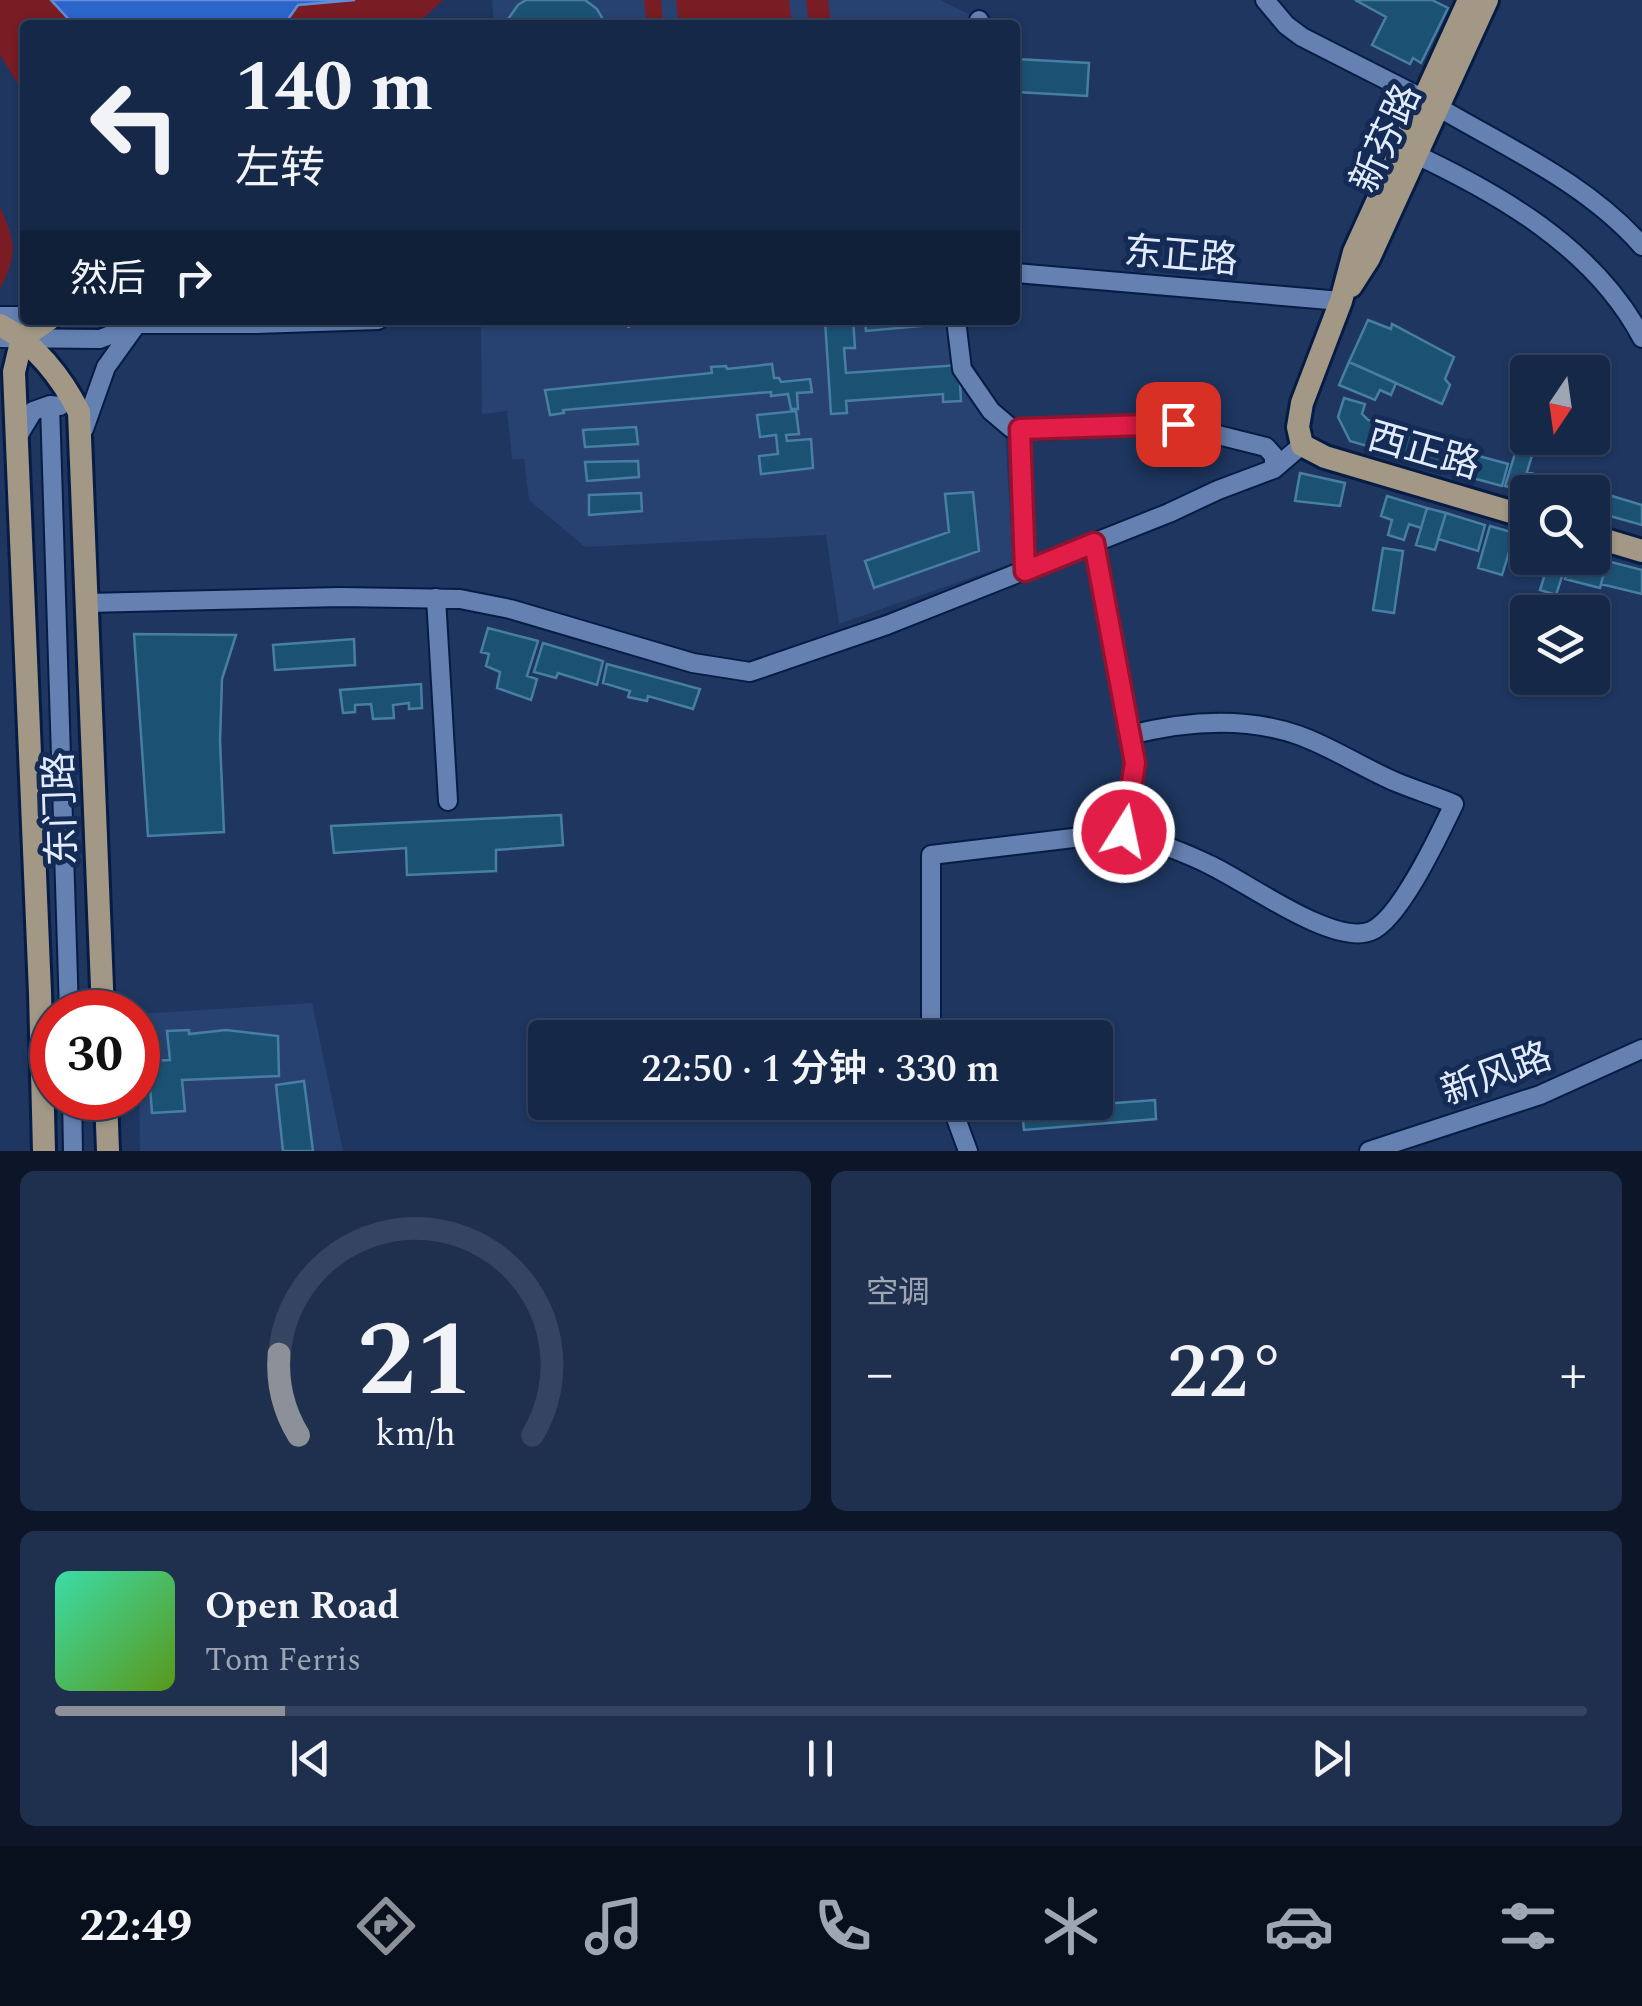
<!DOCTYPE html>
<html lang="zh">
<meta charset="utf-8">
<style>
body{margin:0;font-family:Spectral,"Noto Sans SC",serif;background:#1f304f;color:#f1f3f6;height:100vh;display:flex;flex-direction:column;font-size:38px;white-space:nowrap}
*{box-sizing:border-box;margin:0}
p{font-size:32px;color:#9ea6b4}
.icon{flex:none;width:55px;height:55px;fill:none;stroke:currentColor;stroke-width:2;stroke-linecap:round;stroke-linejoin:round}
.map{position:relative;height:1151px;overflow:hidden}
.drawer{display:flex;flex-direction:column;gap:20px;padding:20px;background:#0c1628;flex:1}
.drawer>*{flex:none}
.banner{position:absolute;left:20px;top:20px;width:1000px;height:305px;border-radius:10px;box-shadow:0 2px 8px #0004,0 0 0 2px #354460;background:#162848;color:#f1f3f6;overflow:hidden}
.needle{width:65px;rotate:193deg}
.tools{position:absolute;left:1510px;top:355px;display:grid;gap:20px}
.tools a{display:grid;place-items:center;width:100px;height:100px;border-radius:10px;background:#162848;box-shadow:0 2px 8px #0004,0 0 0 2px #354460;font-size:50px}
.speed{position:absolute;left:30px;top:990px;display:flex;gap:20px;font-size:50px;font-weight:700;text-align:center}
.speed>*{display:grid;place-content:center;width:130px;height:130px;border-radius:50%;background:#162848;box-shadow:0 2px 8px #0004,0 0 0 2px #354460;line-height:1}
.speed .limit{border:15px solid #d22;background:#fff;color:#111}
.pin{position:absolute;display:grid;place-items:center;width:85px;height:85px;color:#fff;margin:-42px;border-radius:20px;box-shadow:0 5px 15px #0006}
.me{position:absolute;width:110px;margin:-55px;rotate:10deg;stroke-linejoin:round;filter:drop-shadow(0 0 8px #0008)}
.turn{display:flex;align-items:center;gap:35px;height:210px;padding:0 50px;font-size:45px}
.turn .icon{width:130px;height:130px;stroke-width:2.5}
.turn b{display:block;font-size:70px;line-height:85px}
.then{display:flex;align-items:center;height:95px;padding:0 50px;background:#0003;gap:20px;font-size:38px}
.big{font-size:75px;font-weight:600;line-height:1.1}
.drawer .card{flex:1;display:flex;flex-direction:column;justify-content:center;gap:15px;min-width:0;padding:0 35px;border-radius:15px;background:#1f304f}
.drawer .dial{align-items:center;gap:0}
.dial svg{height:260px;overflow:visible;fill:none;stroke:#354460;stroke-width:7;stroke-linecap:round;text-anchor:middle}
.dial text{fill:#f1f3f6;stroke:none}
.song{display:flex;align-items:center;gap:30px}
.cover{width:120px;height:120px;border-radius:15px;background:linear-gradient(135deg,hsl(160 70% 55%),hsl(90 70% 35%))}
.played{height:10px;border-radius:5px;background:linear-gradient(90deg,#8c9099 15%,#354460 15%)}
.keys{display:flex;justify-content:space-around;direction:ltr}
.heat{display:flex;justify-content:space-between;align-items:center;font-size:55px;direction:ltr}
.drawer .tiles{flex:1;display:grid;gap:20px;grid-template-columns:1fr 1fr}
.card:last-child{grid-column:span 2}
.trip{position:absolute;left:528px;top:1020px;width:585px;height:100px;border-radius:10px;background:#162848;box-shadow:0 2px 8px #0004,0 0 0 2px #354460;font-weight:600;line-height:100px;text-align:center}
.menu{display:flex;height:160px;justify-content:space-around;align-items:center;background:#09101d;color:#9ea6b4}
.menu .icon{width:70px;height:70px}
.menu .active{color:#8c9099}
.menu b{font-size:45px;color:#f1f3f6}
.map>svg:first-child{display:block}
</style>
<div class="map">
<svg width="1642" height="1151" viewBox="0 0 1642 1151">
<rect width="100%" height="100%" fill="#1e3660"/>
<path fill="#274271" d="M 492,0 L 940,0 L 971,15 L 971,25 L 494,25 Z
M 553,320 L 958,320 L 959,369 L 1005,431 L 1013,563 L 839,624 L 826,535 L 585,547 L 529,500 L 524,459 L 512,459 L 507,411 L 482,414 L 481,327 Z
M 312,1003 L 343,1151 L 140,1151 L 138,1014 Z"/>
<path fill="#791c24" d="M 0,0 L 443,0 L 416,25 L 25,25 L 25,95 L 0,55 Z
M 644,0 L 661,0 L 663,25 L 647,25 Z
M 676,0 L 789,0 L 792,25 L 679,25 Z
M 806,0 L 828,0 L 831,25 L 809,25 Z
M 0,207 C 16,242 18,254 0,289 Z"/>
<path fill="#2c65c9" stroke="#628dd8" stroke-width="2.5" d="M 51,0 L 355,0 L 298,5 L 284,25 L 74,25 Z"/>
<path fill="#1b5274" stroke="#497ea3" stroke-width="2.5" d="M 526,0 L 585,0 L 597,9 L 606,25 L 504,25 L 518,5 Z
M 1355,0 L 1432,0 L 1448,8 L 1421,63 L 1413,58 L 1410,64 L 1372,45 L 1386,17 Z
M 1015,59 L 1089,63 L 1087,96 L 1015,92 Z
M 825,320 L 853,320 L 855,348 L 844,348 L 846,373 L 959,365 L 961,401 L 943,402 L 943,394 L 846,401 L 847,413 L 831,414 Z
M 865,320 L 954,320 L 955,323 L 866,331 Z
M 1368,320 L 1391,329 L 1392,324 L 1454,357 L 1445,379 L 1450,385 L 1442,404 L 1349,362 Z
M 1349,362 L 1396,383 L 1391,395 L 1380,390 L 1375,400 L 1339,385 Z
M 772,364 L 774,378 L 779,378 L 781,382 L 810,379 L 812,392 L 797,393 L 798,409 L 791,409 L 788,394 L 771,396 L 771,392 L 563,410 L 564,413 L 550,415 L 545,390 L 712,373 L 711,367 L 726,366 L 727,369 Z
M 1344,398 L 1365,404 L 1362,414 L 1368,420 L 1414,434 L 1407,458 L 1350,441 L 1338,417 Z
M 796,411 L 799,434 L 786,435 L 787,441 L 811,439 L 813,468 L 761,474 L 759,456 L 778,454 L 776,435 L 760,437 L 757,415 Z
M 636,427 L 638,444 L 585,447 L 583,430 Z
M 1415,431 L 1452,442 L 1444,469 L 1407,458 Z
M 1452,442 L 1477,450 L 1470,473 L 1445,466 Z
M 1517,447 L 1533,452 L 1527,472 L 1538,475 L 1533,492 L 1505,486 Z
M 1475,455 L 1508,464 L 1502,486 L 1469,477 Z
M 638,461 L 639,477 L 587,481 L 585,462 Z
M 1300,473 L 1345,483 L 1340,506 L 1295,501 Z
M 1546,476 L 1642,505 L 1642,525 L 1592,511 L 1592,492 L 1541,492 Z
M 973,492 L 979,551 L 874,588 L 865,561 L 949,532 L 945,494 Z
M 641,493 L 642,511 L 589,515 L 589,495 Z
M 1387,496 L 1427,508 L 1421,528 L 1409,524 L 1404,540 L 1388,535 L 1392,520 L 1381,516 Z
M 1427,508 L 1446,513 L 1435,550 L 1416,545 Z
M 1446,513 L 1485,525 L 1478,551 L 1438,539 Z
M 1490,526 L 1515,533 L 1502,575 L 1478,568 Z
M 1515,533 L 1528,537 L 1528,558 L 1541,558 L 1538,565 L 1508,555 Z
M 1383,548 L 1403,551 L 1394,613 L 1373,610 Z
M 1592,557 L 1607,561 L 1600,588 L 1565,579 L 1571,558 Z
M 1541,558 L 1568,558 L 1556,595 L 1540,590 L 1546,571 L 1537,568 Z
M 1607,561 L 1642,570 L 1642,594 L 1601,584 Z
M 488,628 L 538,641 L 527,676 L 537,679 L 531,700 L 497,688 L 500,672 L 486,666 L 489,654 L 481,652 Z
M 134,634 L 236,635 L 222,679 L 220,741 L 224,832 L 148,836 Z
M 354,639 L 355,665 L 275,670 L 273,645 Z
M 543,643 L 603,661 L 597,685 L 558,673 L 556,678 L 534,672 Z
M 607,664 L 700,689 L 693,709 L 648,696 L 647,701 L 628,697 L 630,691 L 603,683 Z
M 421,684 L 422,708 L 409,709 L 409,703 L 393,705 L 394,718 L 373,719 L 371,704 L 355,705 L 355,712 L 343,713 L 340,690 Z
M 561,815 L 563,845 L 496,850 L 496,871 L 407,875 L 406,848 L 334,853 L 331,826 Z
M 189,1030 L 189,1034 L 226,1030 L 278,1036 L 279,1076 L 182,1080 L 185,1111 L 152,1113 L 148,1061 L 170,1060 L 167,1031 Z
M 304,1081 L 313,1151 L 283,1151 L 276,1085 Z
M 1155,1100 L 1156,1119 L 1024,1130 L 1022,1110 Z"/>
<g fill="none" stroke-linecap="round" stroke-linejoin="round">
<defs>
<path id="minor" d="M 1265,0 L 1286,25 L 1302,37 L 1424,99
M 979,25 L 979,20
M 1438,107 C 1508,148 1588,184 1642,246
M 1406,150 C 1497,192 1594,247 1642,338
M 1015,273 L 1341,301
M 0,316 L 25,316
M 115,320 L 138,324 L 255,324 L 378,320
M 956,320 L 962,369 L 991,411 L 1011,428 L 1034,430 L 1178,425 L 1266,447 L 1274,456 L 1274,469
M 0,338 L 100,339 L 138,324
M 50,405 L 69,1012
M 84,429 L 106,367 L 134,328
M 1020,429 L 1025,571
M 18,436 L 33,411 L 50,405 L 60,406
M 436,598 L 448,801
M 87,603 L 341,597 L 460,599 L 510,609 L 693,663 L 750,672 L 887,625 L 1169,513 L 1218,490 L 1274,469 L 1302,445
M 1123,832 C 1153,841 1182,851 1210,865 C 1245,881 1334,947 1371,931 C 1400,919 1439,835 1454,804 C 1435,796 1415,790 1396,782 C 1363,768 1332,747 1298,735 C 1243,716 1185,721 1130,735
M 931,1038 L 931,855 L 1123,832 L 1135,763 L 1094,543
M 72,1098 L 73,1151
M 950,1102 L 968,1151
M 1369,1151 L 1540,1095 L 1642,1049"/>
<path id="major" d="M 1469,0 L 1354,252 L 1341,301 L 1302,403 L 1298,427 L 1302,445 L 1325,457 L 1528,517
M 1351,286 L 1369,258 L 1487,0
M 0,325 C 34,342 62,378 79,412 L 103,1012
M 1592,536 L 1642,551
M 106,1098 L 108,1151
M 44,1151 L 40,993 L 14,372 L 22,338 L 48,320"/>
</defs>
<use href="#minor" stroke="#061c44" stroke-width="22"/>
<use href="#major" stroke="#061c44" stroke-width="28"/>
<path stroke="#7687a6" stroke-width="2.5" stroke-dasharray="8 8" stroke-linecap="butt" d="M 628,320 L 629,333"/>
<use href="#minor" stroke="#6481b1" stroke-width="18"/>
<use href="#major" stroke="#a29885" stroke-width="22"/>
</g>
<g fill="none" stroke-linecap="round" stroke-linejoin="round">
<defs>
<path id="route" d="M 1124,832 L 1135,763 L 1094,543 L 1025,571 L 1020,429 L 1178,424"/>
</defs>
<use href="#route" stroke="#92132f" stroke-width="25"/>
<use href="#route" stroke="#e11d48" stroke-width="18"/>
</g>
<g text-anchor="middle" stroke-width="10" stroke-linejoin="round" paint-order="stroke">
<g font-size="38" fill="#e1ebfb" stroke="#142b55">
<text transform="translate(1385 138) rotate(-65)" y="13">新芬路</text>
<text transform="translate(1181 255) rotate(5)" y="13">东正路</text>
<text transform="translate(1424 450) rotate(16)" y="13">西正路</text>
<text transform="translate(60 809) rotate(-92)" y="13">东门路</text>
<text transform="translate(1496 1073) rotate(-20)" y="13">新风路</text>
</g>
</g>
</svg>
<div class="tools">
<a><svg class="needle" viewBox="-14 -14 28 28"><path d="M0-13l5 13h-10z" fill="#e53935"/><path d="M0 13l5-13h-10z" fill="#9ea6b4"/></svg></a>
<a><svg class="icon" aria-label="search" viewBox="0 0 24 24"><circle cx="10" cy="10" r="6"/><path d="M15 15l6 6"/></svg></a>
<a><svg class="icon" aria-label="layers" viewBox="0 0 24 24"><path d="M12 4l9 5-9 5-9-5zM3 14l9 5 9-5"/></svg></a>
</div>
<div class="speed"><div class="limit">30</div></div>
<div class="pin" style="left:1178px;top:424px;background:#d93025"><svg class="icon" aria-label="arrive" viewBox="0 0 24 24"><path d="M6 21V4h12l-3 4 3 4H6"/></svg></div>
<svg class="me" style="left:1124px;top:832px" viewBox="-20 -20 40 40"><circle r="17" fill="#e11d48" stroke="#fff" stroke-width="3"/><path d="M0-11L8 9 0 5-8 9z" fill="#fff"/></svg>
<div class="trip">22:50 · 1 分钟 · 330 m</div>
<div class="banner">
<div class="turn"><svg class="icon" aria-label="left" viewBox="0 0 24 24"><path d="M17 20v-9H6M10 6l-5 5 5 5"/></svg><div><b>140 m</b>左转</div></div>
<div class="then">然后<svg class="icon" aria-label="right" viewBox="0 0 24 24"><path d="M7 20v-9h11M14 6l5 5-5 5"/></svg></div>
</div>
</div>
<section class="drawer">
<div class="tiles">
<div class="card dial"><svg viewBox="0 0 100 80">
<path d="M14 69A42 42 0 1 1 86 69"/>
<path d="M14 69A42 42 0 0 1 8 44" stroke="#8c9099"/>
<text x="50" y="56" font-size="32" font-weight="700">21</text>
<text x="50" y="72" font-size="11">km/h</text>
</svg></div>
<div class="card"><p>空调</p>
<div class="heat"><a>−</a><b class="big">22°</b><a>+</a></div>
</div>
<div class="card">
<div class="song"><i class="cover"></i><div><b>Open Road</b><p>Tom Ferris</p></div></div>
<div class="played"></div>
<div class="keys"><svg class="icon" aria-label="previous" viewBox="0 0 24 24"><path d="M18 5L8 12l10 7zM5 5v14"/></svg><svg class="icon" aria-label="pause" viewBox="0 0 24 24"><path d="M8 5v14M16 5v14"/></svg><svg class="icon" aria-label="next" viewBox="0 0 24 24"><path d="M6 5l10 7-10 7zM19 5v14"/></svg></div>
</div>
</div>
</section>
<nav class="menu">
<b>22:49</b>
<svg class="icon active" aria-label="directions" viewBox="0 0 24 24"><path d="M12 3l9 9-9 9-9-9zM9 14v-3h6M13 9l2 2-2 2"/></svg>
<svg class="icon" aria-label="music" viewBox="0 0 24 24"><path d="M9 18V5l10-2v13"/><circle cx="6" cy="18" r="3"/><circle cx="16" cy="16" r="3"/></svg>
<svg class="icon" aria-label="phone" viewBox="0 0 24 24"><path d="M5 4h4l2 5-3 2q2 4 5 5l2-3 5 2v4C11 20 4 13 5 4z"/></svg>
<svg class="icon" aria-label="climate" viewBox="0 0 24 24"><path d="M12 3v18M4 7l16 10M4 17L20 7"/></svg>
<svg class="icon" aria-label="car" viewBox="0 0 24 24"><path d="M5 17H2v-5l4-1 3-4h7l3 4 3 1v5h-3M9 17h6M6 11h13"/><circle cx="7" cy="17" r="2"/><circle cx="17" cy="17" r="2"/></svg>
<svg class="icon" aria-label="filters" viewBox="0 0 24 24"><path d="M4 7h16M4 17h16"/><circle cx="9" cy="7" r="2"/><circle cx="15" cy="17" r="2"/></svg>
</nav>
